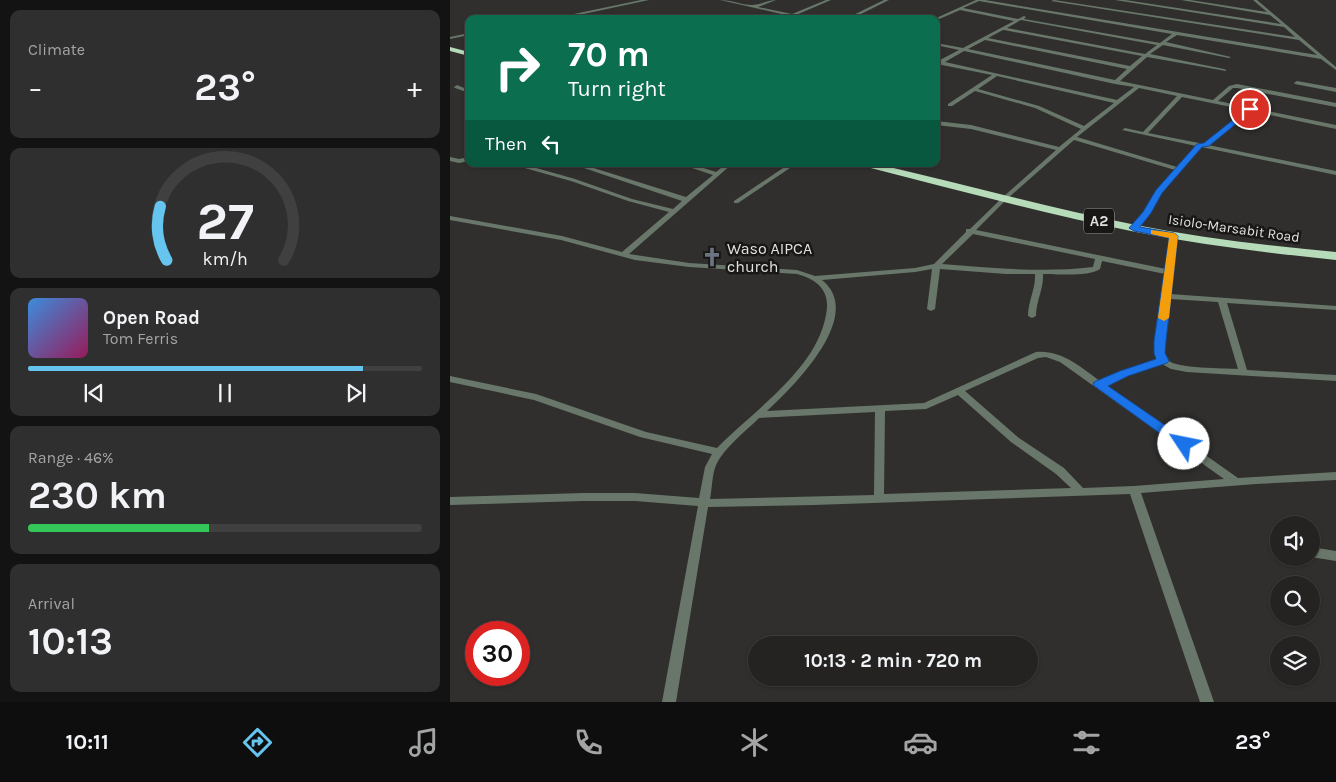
<!DOCTYPE html>
<meta charset="utf-8">
<style>
body{margin:0;font-family:Karla,sans-serif;background:#302f2f;color:#f1f3f6;height:100vh;display:flex;flex-direction:column;font-size:19px;white-space:nowrap}
*{box-sizing:border-box;margin:0}
p{font-size:16px;color:#a3a4a5}
.icon{flex:none;width:28px;height:28px;fill:none;stroke:currentColor;stroke-width:2;stroke-linecap:round;stroke-linejoin:round}
.map{position:relative;flex:1;overflow:hidden}
.details{display:flex;flex-direction:column;gap:10px;padding:10px;background:#141313;width:450px}
.details>*{flex:none}
.banner{position:absolute;left:15px;top:15px;width:475px;height:152px;border-radius:10px;box-shadow:0 1px 4px #0004,0 0 0 1px #414040;background:#0b6e4f;color:#fff;overflow:hidden}
.buttons{position:absolute;left:820px;top:516px;display:grid;gap:10px}
.buttons a{display:grid;place-items:center;width:50px;height:50px;border-radius:50%;background:#242322;box-shadow:0 1px 4px #0004,0 0 0 1px #414040;font-size:25px}
.speed{position:absolute;left:15px;top:621px;display:flex;gap:10px;font-size:25px;font-weight:700;text-align:center}
.speed>*{display:grid;place-content:center;width:65px;height:65px;border-radius:50%;background:#242322;box-shadow:0 1px 4px #0004,0 0 0 1px #414040;line-height:1}
.speed .limit{border:8px solid #d22;background:#fff;color:#111}
.pin{position:absolute;display:grid;place-items:center;width:42px;height:42px;color:#fff;margin:-21px;border:2px solid #fff;border-radius:50%;box-shadow:0 1px 5px #0007}
.me{position:absolute;width:55px;margin:-28px;rotate:304deg;stroke-linejoin:round;filter:drop-shadow(0 0 4px #0008)}
.turn{display:flex;align-items:center;gap:18px;height:105px;padding:0 20px;font-size:22px}
.turn .icon{width:65px;height:65px;stroke-width:2.5}
.turn b{display:block;font-size:35px;line-height:42px}
.then{display:flex;align-items:center;height:48px;padding:0 20px;background:#0003;gap:10px;font-size:19px}
.big{font-size:38px;font-weight:700;line-height:1.1}
.details .tile{flex:1;display:flex;flex-direction:column;justify-content:center;gap:8px;min-width:0;padding:0 18px;border-radius:10px;background:#302f2f}
.details .dial{align-items:center;gap:0}
.dial svg{height:130px;overflow:visible;fill:none;stroke:#414040;stroke-width:7;stroke-linecap:round;text-anchor:middle}
.dial text{fill:#f1f3f6;stroke:none}
.song{display:flex;align-items:center;gap:15px}
.cover{width:60px;height:60px;border-radius:8px;background:linear-gradient(135deg,hsl(210 70% 55%),hsl(330 70% 35%))}
.played{height:5px;border-radius:2px;background:linear-gradient(90deg,#65c5ee 85%,#414040 85%)}
.keys{display:flex;justify-content:space-around;direction:ltr}
.heat{display:flex;justify-content:space-between;align-items:center;font-size:28px;direction:ltr}
.charge{height:8px;border-radius:4px;background:linear-gradient(90deg,#34c759 46%,#414040 0)}
.trip{position:absolute;left:298px;top:636px;width:290px;height:50px;border-radius:25px;background:#242322;box-shadow:0 1px 4px #0004,0 0 0 1px #414040;font-weight:700;line-height:50px;text-align:center}
.dock{display:flex;height:80px;justify-content:space-around;align-items:center;background:#0e0e0e;color:#a3a4a5}
.dock .icon{width:35px;height:35px}
.dock .selected{color:#65c5ee}
.dock b{font-size:22px;color:#f1f3f6}
main{display:flex;flex:1;min-height:0}
.map>svg:first-child{display:block}
</style>
<main>
<section class="details">
<div class="tile"><p>Climate</p>
<div class="heat"><a>−</a><b class="big">23°</b><a>+</a></div>
</div>
<div class="tile dial"><svg viewBox="0 0 100 80">
<path d="M14 69A42 42 0 1 1 86 69"/>
<path d="M14 69A42 42 0 0 1 10 36" stroke="#65c5ee"/>
<text x="50" y="56" font-size="32" font-weight="700">27</text>
<text x="50" y="72" font-size="11">km/h</text>
</svg></div>
<div class="tile">
<div class="song"><i class="cover"></i><div><b>Open Road</b><p>Tom Ferris</p></div></div>
<div class="played"></div>
<div class="keys"><svg class="icon" aria-label="previous" viewBox="0 0 24 24"><path d="M18 5L8 12l10 7zM5 5v14"/></svg><svg class="icon" aria-label="pause" viewBox="0 0 24 24"><path d="M8 5v14M16 5v14"/></svg><svg class="icon" aria-label="next" viewBox="0 0 24 24"><path d="M6 5l10 7-10 7zM19 5v14"/></svg></div>
</div>
<div class="tile"><p>Range · 46%</p><b class="big">230 km</b><div class="charge"></div></div>
<div class="tile"><p>Arrival</p><b class="big">10:13</b></div>
</section>
<div class="map">
<svg width="886" height="702" viewBox="0 0 886 702">
<rect width="100%" height="100%" fill="#302f2d"/>
<g fill="none" stroke-linecap="round" stroke-linejoin="round">
<path fill="#687769" fill-rule="evenodd" d="M 191,0 L 199,0 L 110,19 L 100,19 Z
M 270,0 C 281,0 292,5 302,5 C 310,5 318,0 326,0 L 308,7 L 342,14 L 376,0 L 381,0 L 346,15 L 362,19 L 353,19 Z
M 434,0 L 439,0 L 401,19 L 395,19 Z
M 526,0 L 535,0 L 867,55 L 849,40 L 601,1 L 604,0 L 845,37 L 834,27 L 665,0 L 675,0 L 831,24 L 820,15 L 731,0 L 740,0 L 817,12 L 803,0 L 807,0 L 886,67 L 886,70 L 871,59 L 727,35 L 716,42 L 781,57 L 779,58 L 713,45 L 700,54 L 774,69 L 776,70 L 776,71 L 697,57 L 670,81 L 763,100 L 779,86 L 787,84 L 886,103 L 886,107 L 787,88 L 783,88 L 768,101 L 886,125 L 886,129 L 801,111 L 758,145 L 886,171 L 886,175 L 751,147 L 712,193 L 699,214 L 686,229 L 684,230 L 680,228 L 694,212 L 707,191 L 725,170 L 624,140 L 557,199 L 526,230 L 716,269 L 720,236 L 724,234 L 728,236 L 720,294 L 886,306 L 886,310 L 777,303 L 797,370 L 886,375 L 886,381 L 737,372 L 721,369 L 712,364 L 677,376 L 656,385 L 788,478 L 886,472 L 886,480 L 806,484 L 691,493 L 764,702 L 750,702 L 680,494 L 364,505 L 258,507 L 226,702 L 212,702 L 248,506 L 185,501 L 133,501 L 0,505 L 0,497 L 133,493 L 185,493 L 249,498 L 255,467 L 262,454 L 190,437 L 84,400 L 0,382 L 0,376 L 86,394 L 196,432 L 267,448 C 304,410 366,370 376,315 C 381,291 368,280 347,274 L 239,267 L 185,260 L 111,240 L 0,220 L 0,216 L 112,236 L 172,252 L 219,212 L 178,201 L 121,181 L 64,165 L 63,164 L 72,164 L 125,179 L 182,199 L 223,209 L 232,201 L 122,164 L 131,164 L 236,197 L 263,175 L 233,165 L 232,164 L 241,164 L 266,172 L 276,164 L 282,164 L 179,254 L 239,263 L 347,270 L 365,276 L 465,268 L 484,264 L 516,232 L 516,229 L 520,229 L 553,197 L 606,150 L 521,129 L 486,125 L 486,121 L 521,125 L 609,147 L 631,129 L 585,108 L 525,91 L 502,106 L 498,106 L 498,104 L 542,75 L 487,64 L 488,61 L 509,50 L 486,45 L 486,43 L 513,48 L 564,21 L 510,10 L 487,20 L 484,19 ZM 529,1 L 722,34 L 710,43 L 574,19 L 576,17 L 574,16 L 568,19 L 513,8 ZM 571,20 L 707,45 L 695,54 L 557,28 ZM 553,30 L 554,30 L 692,56 L 680,66 L 538,38 ZM 535,40 L 677,69 L 665,80 L 518,49 ZM 514,51 L 665,84 L 684,87 L 667,100 L 495,62 ZM 547,76 L 664,103 L 634,126 L 589,106 L 528,89 ZM 689,88 L 727,96 L 693,132 L 675,128 L 672,130 L 746,146 L 727,167 L 627,137 ZM 732,97 L 796,110 L 754,143 L 749,143 L 698,133 ZM 523,234 L 645,259 L 643,267 C 593,273 542,268 492,264 ZM 652,261 L 715,274 C 712,293 701,344 708,360 L 671,372 L 650,381 C 630,367 612,350 586,352 L 474,403 L 317,411 C 343,387 416,315 372,280 L 465,272 L 482,269 L 477,309 L 481,311 L 485,309 L 490,269 L 556,274 L 585,274 C 586,288 578,301 578,316 L 582,318 L 586,316 C 586,301 594,288 593,274 C 607,274 639,277 650,269 ZM 720,299 L 768,302 L 788,369 C 774,368 726,369 718,360 C 715,357 715,353 714,349 ZM 596,357 L 610,362 L 774,479 L 684,486 L 633,488 L 614,468 L 569,438 L 515,391 L 588,358 ZM 508,395 L 561,442 L 606,474 L 621,488 L 434,494 L 435,411 L 476,409 ZM 425,412 L 424,495 L 260,499 C 262,489 262,477 265,468 C 271,450 296,431 309,418 Z
M 19,33 L 19,35 L 0,39 L 0,37 Z
M 847,81 L 886,88 L 886,92 L 845,84 L 844,83 Z
M 7,85 L 19,90 L 19,93 L 5,88 L 4,87 Z
M 0,157 L 9,159 L 19,157 L 19,161 L 9,163 L 0,161 Z
M 339,164 L 346,164 L 288,203 L 284,203 L 284,201 Z
M 827,541 L 829,541 L 829,551 L 823,549 L 821,546 L 823,543 Z
M 861,547 L 886,551 L 886,561 L 861,557 Z"/>
<path fill="#b5dbb9" fill-rule="evenodd" d="M 0,47 L 19,52 L 19,56 L 0,51 Z
M 411,164 L 427,164 C 513,184 599,208 686,225 C 752,238 819,246 886,252 L 886,260 C 819,253 752,245 686,232 C 594,214 504,189 413,166 Z"/>
</g>
<path fill="#1a73e8" stroke="#114b97" d="M 798,108 L 804,109 L 759,146 L 752,147 L 712,193 L 701,213 L 690,227 L 724,233 L 728,236 L 716,341 L 715,353 L 719,361 L 717,363 L 678,376 L 658,386 L 738,441 L 740,444 L 738,447 L 729,447 L 643,385 L 644,382 L 670,371 L 706,359 L 704,353 L 704,341 L 719,238 L 684,231 L 679,228 L 693,212 L 706,190 L 747,144 L 754,143 Z"/>
<path fill="#f59e0b" d="M 701,230 L 724,233 L 728,236 L 719,318 L 714,321 L 708,318 L 719,238 L 701,234 Z"/>
<defs>
<symbol id="church-bare" viewBox="-9 -9 18 18"><path d="M-1.2-6h2.4v3.5h3.3v2.4h-3.3V6h-2.4V-.1h-3.3v-2.4h3.3Z" fill="#6b7280" stroke="#181716" stroke-width="2.5" paint-order="stroke"/></symbol>
</defs>
<g fill-rule="evenodd">
<use href="#church-bare" x="248" y="243" width="28" height="28"/>
</g>
<g text-anchor="middle" stroke-width="5" stroke-linejoin="round" paint-order="stroke">
<g font-size="14" fill="#e0e0de" stroke="#181716">
<text transform="translate(784 228) rotate(8)" y="5">Isiolo-Marsabit Road</text>
</g>
<rect fill="#181716" stroke="#a4a4a2" stroke-width="1" x="634" y="208.5" width="30" height="25" rx="4"/>
<g font-size="15" font-weight="bold" fill="#e0e0de">
<text x="649" y="226">A2</text>
</g>
<g font-size="16" fill="#e0e0de" stroke="#181716" text-anchor="start">
<text x="277" y="254">Waso AIPCA<tspan x="277" dy="18">church</tspan></text>
</g>
</g>
</svg>
<div class="buttons">
<a><svg class="icon" aria-label="sound" viewBox="0 0 24 24"><path d="M4 9h4l5-4v14l-5-4H4zM17 9q2 3 0 6"/></svg></a>
<a><svg class="icon" aria-label="search" viewBox="0 0 24 24"><circle cx="10" cy="10" r="6"/><path d="M15 15l6 6"/></svg></a>
<a><svg class="icon" aria-label="layers" viewBox="0 0 24 24"><path d="M12 4l9 5-9 5-9-5zM3 14l9 5 9-5"/></svg></a>
</div>
<div class="speed"><div class="limit">30</div></div>
<div class="pin" style="left:800px;top:109px;background:#d93025"><svg class="icon" aria-label="arrive" viewBox="0 0 24 24"><path d="M6 21V4h12l-3 4 3 4H6"/></svg></div>
<svg class="me" style="left:734px;top:444px" viewBox="-20 -20 40 40"><circle r="19" fill="#fff"/><path d="M0-13L10 11 0 6-10 11z" fill="#1a73e8"/></svg>
<div class="trip">10:13 · 2 min · 720 m</div>
<div class="banner">
<div class="turn"><svg class="icon" aria-label="right" viewBox="0 0 24 24"><path d="M7 20v-9h11M14 6l5 5-5 5"/></svg><div><b>70 m</b>Turn right</div></div>
<div class="then">Then<svg class="icon" aria-label="left" viewBox="0 0 24 24"><path d="M17 20v-9H6M10 6l-5 5 5 5"/></svg></div>
</div>
</div>
</main>
<nav class="dock">
<b>10:11</b>
<svg class="icon selected" aria-label="directions" viewBox="0 0 24 24"><path d="M12 3l9 9-9 9-9-9zM9 14v-3h6M13 9l2 2-2 2"/></svg>
<svg class="icon" aria-label="music" viewBox="0 0 24 24"><path d="M9 18V5l10-2v13"/><circle cx="6" cy="18" r="3"/><circle cx="16" cy="16" r="3"/></svg>
<svg class="icon" aria-label="phone" viewBox="0 0 24 24"><path d="M5 4h4l2 5-3 2q2 4 5 5l2-3 5 2v4C11 20 4 13 5 4z"/></svg>
<svg class="icon" aria-label="climate" viewBox="0 0 24 24"><path d="M12 3v18M4 7l16 10M4 17L20 7"/></svg>
<svg class="icon" aria-label="car" viewBox="0 0 24 24"><path d="M5 17H2v-5l4-1 3-4h7l3 4 3 1v5h-3M9 17h6M6 11h13"/><circle cx="7" cy="17" r="2"/><circle cx="17" cy="17" r="2"/></svg>
<svg class="icon" aria-label="filters" viewBox="0 0 24 24"><path d="M4 7h16M4 17h16"/><circle cx="9" cy="7" r="2"/><circle cx="15" cy="17" r="2"/></svg>
<b>23°</b>
</nav>
